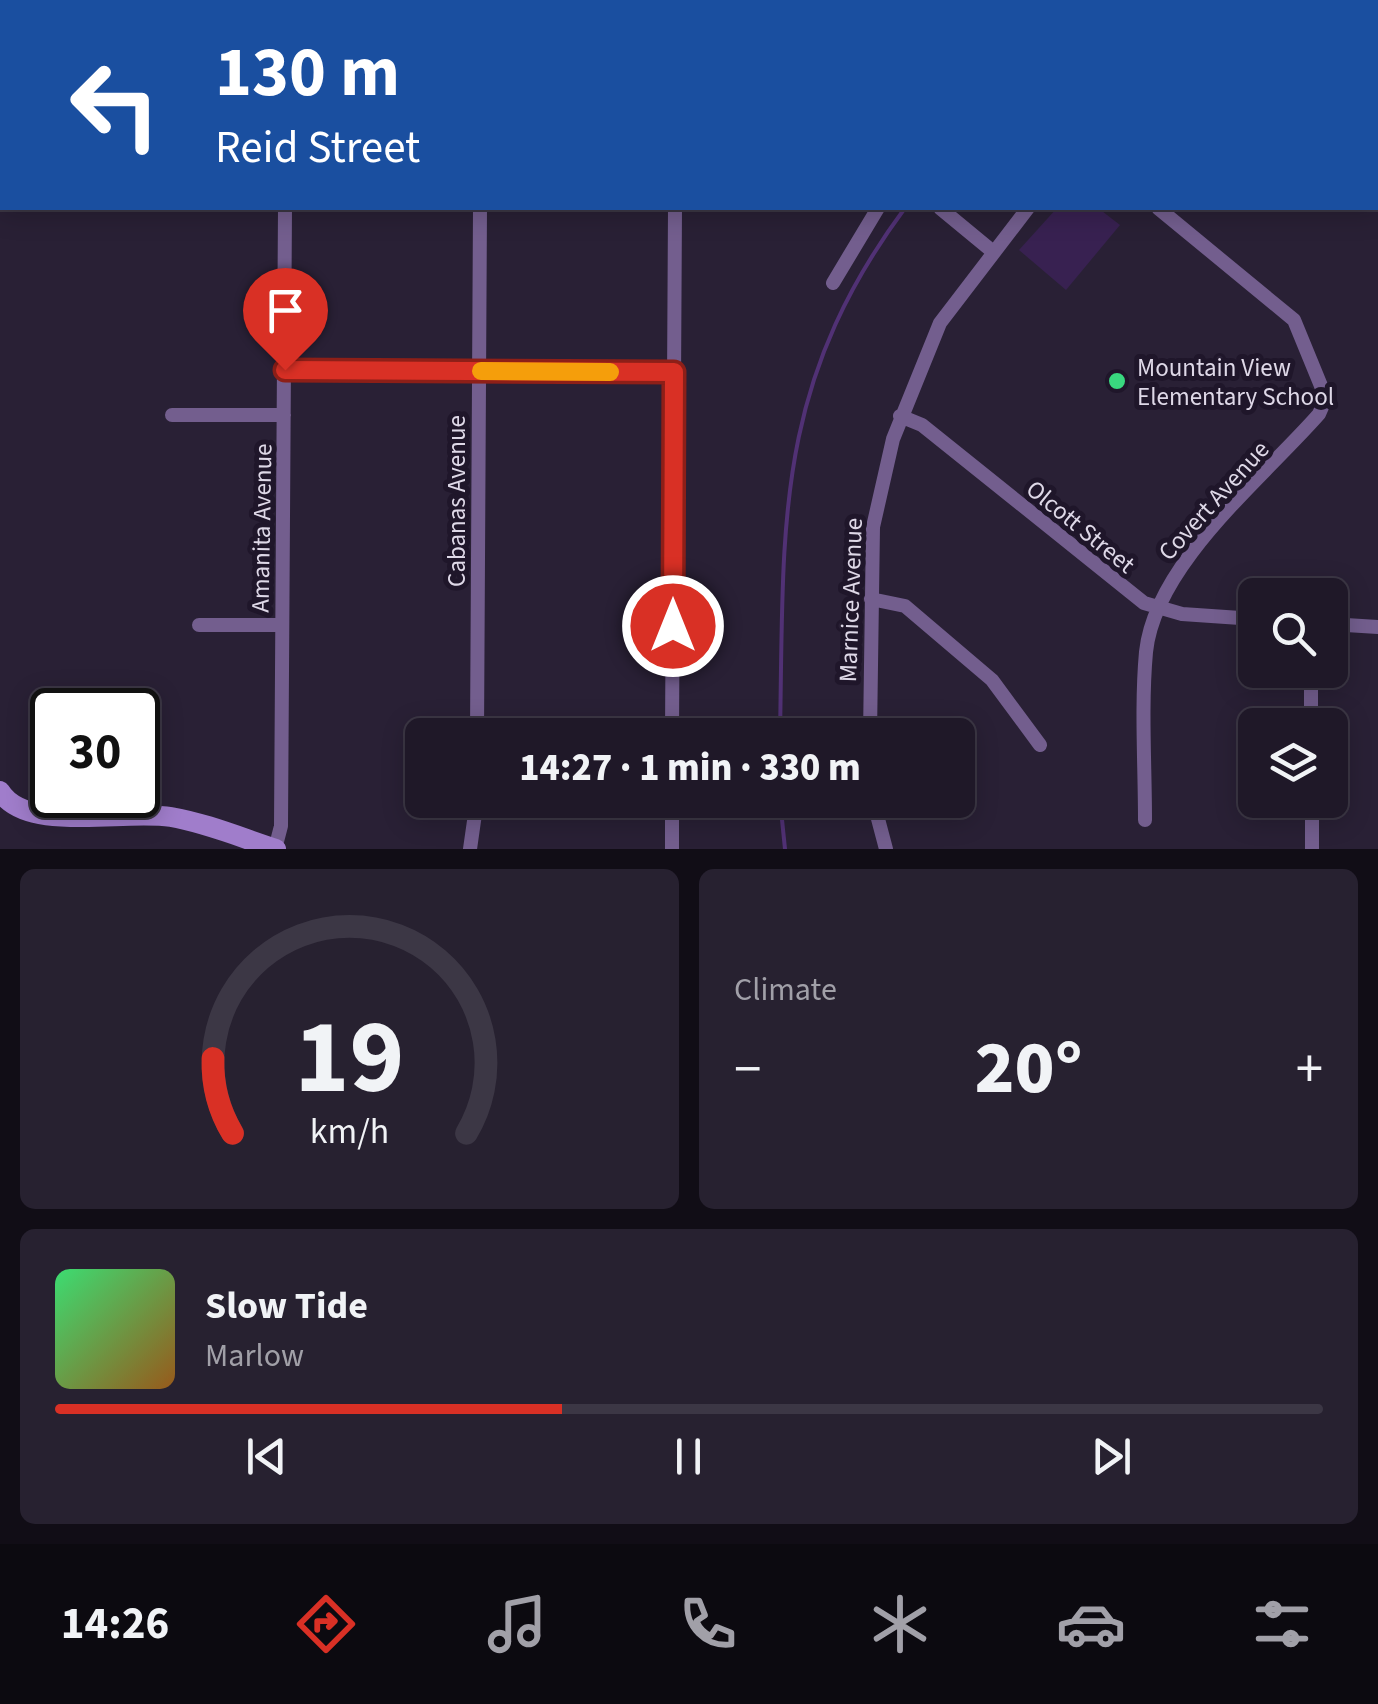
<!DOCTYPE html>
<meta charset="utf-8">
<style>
body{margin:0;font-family:"Source Sans 3",sans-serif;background:#272130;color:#f1f3f6;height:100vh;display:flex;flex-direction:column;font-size:38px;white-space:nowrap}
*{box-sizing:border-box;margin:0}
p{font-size:32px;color:#a1a0a8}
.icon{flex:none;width:55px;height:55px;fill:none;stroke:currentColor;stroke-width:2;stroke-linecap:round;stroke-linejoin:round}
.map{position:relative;height:849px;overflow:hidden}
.details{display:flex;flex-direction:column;gap:20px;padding:20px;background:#110d16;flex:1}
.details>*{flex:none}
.hud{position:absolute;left:0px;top:0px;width:1380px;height:210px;box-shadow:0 5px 25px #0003,0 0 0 2px #3c3745;background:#1a4fa0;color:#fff;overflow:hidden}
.controls{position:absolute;left:1238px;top:578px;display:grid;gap:20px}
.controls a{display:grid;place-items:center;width:110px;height:110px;border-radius:15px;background:#1f1828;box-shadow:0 5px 25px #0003,0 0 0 2px #3c3745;font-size:50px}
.speed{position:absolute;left:30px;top:688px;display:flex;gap:20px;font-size:50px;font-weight:700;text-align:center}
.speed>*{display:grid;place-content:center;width:130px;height:130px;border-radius:50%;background:#1f1828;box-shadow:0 5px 25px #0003,0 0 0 2px #3c3745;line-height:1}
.speed .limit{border:5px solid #111;border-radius:15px;background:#fff;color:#111}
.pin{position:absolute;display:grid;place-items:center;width:85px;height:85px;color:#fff;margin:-102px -42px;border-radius:50% 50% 50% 0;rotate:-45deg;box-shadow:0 0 10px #0007}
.pin .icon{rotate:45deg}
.me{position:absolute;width:110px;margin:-55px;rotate:0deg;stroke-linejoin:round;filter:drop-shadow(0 0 8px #0008)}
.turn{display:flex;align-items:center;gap:35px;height:210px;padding:0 50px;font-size:45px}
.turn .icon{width:130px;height:130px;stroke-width:2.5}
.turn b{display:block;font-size:70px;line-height:85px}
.big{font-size:75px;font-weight:800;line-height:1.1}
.details .widget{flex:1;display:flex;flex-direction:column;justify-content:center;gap:15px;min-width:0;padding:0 35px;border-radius:15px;background:#272130}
.details .dial{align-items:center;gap:0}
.dial svg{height:260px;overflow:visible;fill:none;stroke:#3c3745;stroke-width:7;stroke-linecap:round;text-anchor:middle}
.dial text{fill:#f1f3f6;stroke:none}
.song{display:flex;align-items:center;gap:30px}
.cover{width:120px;height:120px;border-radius:15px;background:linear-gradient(135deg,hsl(140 70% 55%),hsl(30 70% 35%))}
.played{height:10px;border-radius:5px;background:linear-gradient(90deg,#d93025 40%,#3c3745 40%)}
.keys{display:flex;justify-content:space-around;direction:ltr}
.heat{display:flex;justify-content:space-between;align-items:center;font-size:55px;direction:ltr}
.details .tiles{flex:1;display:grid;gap:20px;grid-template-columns:1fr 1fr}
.widget:last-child{grid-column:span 2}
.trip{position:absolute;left:405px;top:718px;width:570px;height:100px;border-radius:15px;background:#1f1828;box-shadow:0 5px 25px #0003,0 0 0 2px #3c3745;font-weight:800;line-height:100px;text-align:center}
.dock{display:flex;height:160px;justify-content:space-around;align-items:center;background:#0c0a10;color:#a1a0a8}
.dock .icon{width:70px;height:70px}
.dock .current{color:#d93025}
.dock b{font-size:45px;color:#f1f3f6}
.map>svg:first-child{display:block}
</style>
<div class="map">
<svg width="1378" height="849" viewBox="0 0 1378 849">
<rect width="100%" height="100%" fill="#292035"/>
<path fill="#382151" d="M 1057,208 L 1098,208 L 1120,225 L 1066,290 L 1019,250 Z"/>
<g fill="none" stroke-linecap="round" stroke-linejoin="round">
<path stroke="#513175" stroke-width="4" d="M 1072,2 L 1074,0
M 780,735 C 784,525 773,386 905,208
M 780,800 L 785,849"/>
<path stroke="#735e8e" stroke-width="14" d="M 864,0 L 866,2
M 286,2 L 286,0
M 481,2 L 481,0
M 676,2 L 676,0
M 950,2 L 952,0
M 1195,2 L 1197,0
M 940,208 L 992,251
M 833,283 L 878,208
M 285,370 L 674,372
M 172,415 L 284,415
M 900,416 L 922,425 L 1144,603 L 1182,614 L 1255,619
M 871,599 L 905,606 L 992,680 L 1040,745
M 1330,624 L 1378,627
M 199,625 L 282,625
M 1311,670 L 1311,725
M 477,735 L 480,208
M 672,735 L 675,208
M 870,735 L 873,527 L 893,439 L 940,323 L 1028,208
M 873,800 L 886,849
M 1312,800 L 1312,849
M 1145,820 C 1145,765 1141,707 1146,652 C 1155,564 1263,478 1319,414 L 1326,398 L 1294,320 L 1158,208
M 275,849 L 281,826 L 285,208
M 470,849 L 477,800
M 672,849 L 672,800"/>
<path stroke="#a07dcb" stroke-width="20" d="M 0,791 C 26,834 125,809 171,817 C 206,823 242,838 276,849"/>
</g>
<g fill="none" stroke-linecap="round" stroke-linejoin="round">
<defs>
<path id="route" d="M 285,370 L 674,372 L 673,626"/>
</defs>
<use href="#route" stroke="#8d1f18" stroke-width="25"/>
<use href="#route" stroke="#d93025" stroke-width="18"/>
<path stroke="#f59e0b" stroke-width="18" d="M 481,371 L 610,372"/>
</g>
<circle fill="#39d87f" stroke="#1f162a" stroke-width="4" cx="1117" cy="381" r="10"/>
<g text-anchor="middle" stroke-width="10" stroke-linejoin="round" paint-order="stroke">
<g font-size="25" fill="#ded8e7" stroke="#1f162a" text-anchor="start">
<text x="1137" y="376">Mountain View<tspan x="1137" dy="29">Elementary School</tspan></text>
</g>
<g font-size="25" fill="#ded8e7" stroke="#1f162a">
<text transform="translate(1213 500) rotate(-48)" y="9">Covert Avenue</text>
<text transform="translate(456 501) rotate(-90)" y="9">Cabanas Avenue</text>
<text transform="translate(1081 526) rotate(39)" y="9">Olcott Street</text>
<text transform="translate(261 528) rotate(-89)" y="9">Amanita Avenue</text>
<text transform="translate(850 600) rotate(-88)" y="9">Marnice Avenue</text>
</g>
</g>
</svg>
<div class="controls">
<a><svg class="icon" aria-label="search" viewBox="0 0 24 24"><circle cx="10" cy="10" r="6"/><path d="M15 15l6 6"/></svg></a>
<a><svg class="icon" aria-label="layers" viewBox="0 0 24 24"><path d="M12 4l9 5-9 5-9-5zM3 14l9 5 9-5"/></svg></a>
</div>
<div class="speed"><div class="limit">30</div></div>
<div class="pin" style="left:285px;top:370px;background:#d93025"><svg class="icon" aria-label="arrive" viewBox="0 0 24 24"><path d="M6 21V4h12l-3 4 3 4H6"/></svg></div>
<svg class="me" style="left:673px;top:626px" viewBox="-20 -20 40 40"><circle r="17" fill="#d93025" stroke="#fff" stroke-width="3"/><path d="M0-11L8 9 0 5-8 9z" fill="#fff"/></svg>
<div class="trip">14:27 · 1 min · 330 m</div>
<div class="hud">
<div class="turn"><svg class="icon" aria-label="left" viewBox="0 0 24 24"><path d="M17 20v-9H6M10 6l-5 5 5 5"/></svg><div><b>130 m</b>Reid Street</div></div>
</div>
</div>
<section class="details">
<div class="tiles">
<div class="widget dial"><svg viewBox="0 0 100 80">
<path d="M14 69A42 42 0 1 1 86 69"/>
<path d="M14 69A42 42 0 0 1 8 46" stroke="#d93025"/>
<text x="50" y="56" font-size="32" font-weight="700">19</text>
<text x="50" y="72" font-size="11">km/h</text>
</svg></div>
<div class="widget"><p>Climate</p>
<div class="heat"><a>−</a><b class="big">20°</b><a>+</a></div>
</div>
<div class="widget">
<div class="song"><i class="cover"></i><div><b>Slow Tide</b><p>Marlow</p></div></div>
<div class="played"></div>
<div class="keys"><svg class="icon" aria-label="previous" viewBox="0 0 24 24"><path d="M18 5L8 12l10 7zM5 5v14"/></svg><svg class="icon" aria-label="pause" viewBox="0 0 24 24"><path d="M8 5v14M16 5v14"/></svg><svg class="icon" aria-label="next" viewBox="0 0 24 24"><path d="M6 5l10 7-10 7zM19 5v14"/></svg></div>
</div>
</div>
</section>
<nav class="dock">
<b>14:26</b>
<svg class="icon current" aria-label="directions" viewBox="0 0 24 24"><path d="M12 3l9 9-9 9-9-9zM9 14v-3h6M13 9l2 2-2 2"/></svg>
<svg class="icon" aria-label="music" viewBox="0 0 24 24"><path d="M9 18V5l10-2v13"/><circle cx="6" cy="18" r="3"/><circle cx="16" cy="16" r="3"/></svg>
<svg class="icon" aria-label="phone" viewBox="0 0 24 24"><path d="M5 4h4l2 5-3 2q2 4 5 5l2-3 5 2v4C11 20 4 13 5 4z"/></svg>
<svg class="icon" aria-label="climate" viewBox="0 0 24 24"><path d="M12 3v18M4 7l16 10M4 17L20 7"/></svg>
<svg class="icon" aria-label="car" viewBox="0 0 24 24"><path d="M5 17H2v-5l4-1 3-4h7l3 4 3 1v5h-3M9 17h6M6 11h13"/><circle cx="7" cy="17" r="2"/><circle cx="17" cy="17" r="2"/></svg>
<svg class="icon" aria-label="filters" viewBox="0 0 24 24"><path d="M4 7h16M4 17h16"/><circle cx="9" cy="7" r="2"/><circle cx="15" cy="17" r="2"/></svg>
</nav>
